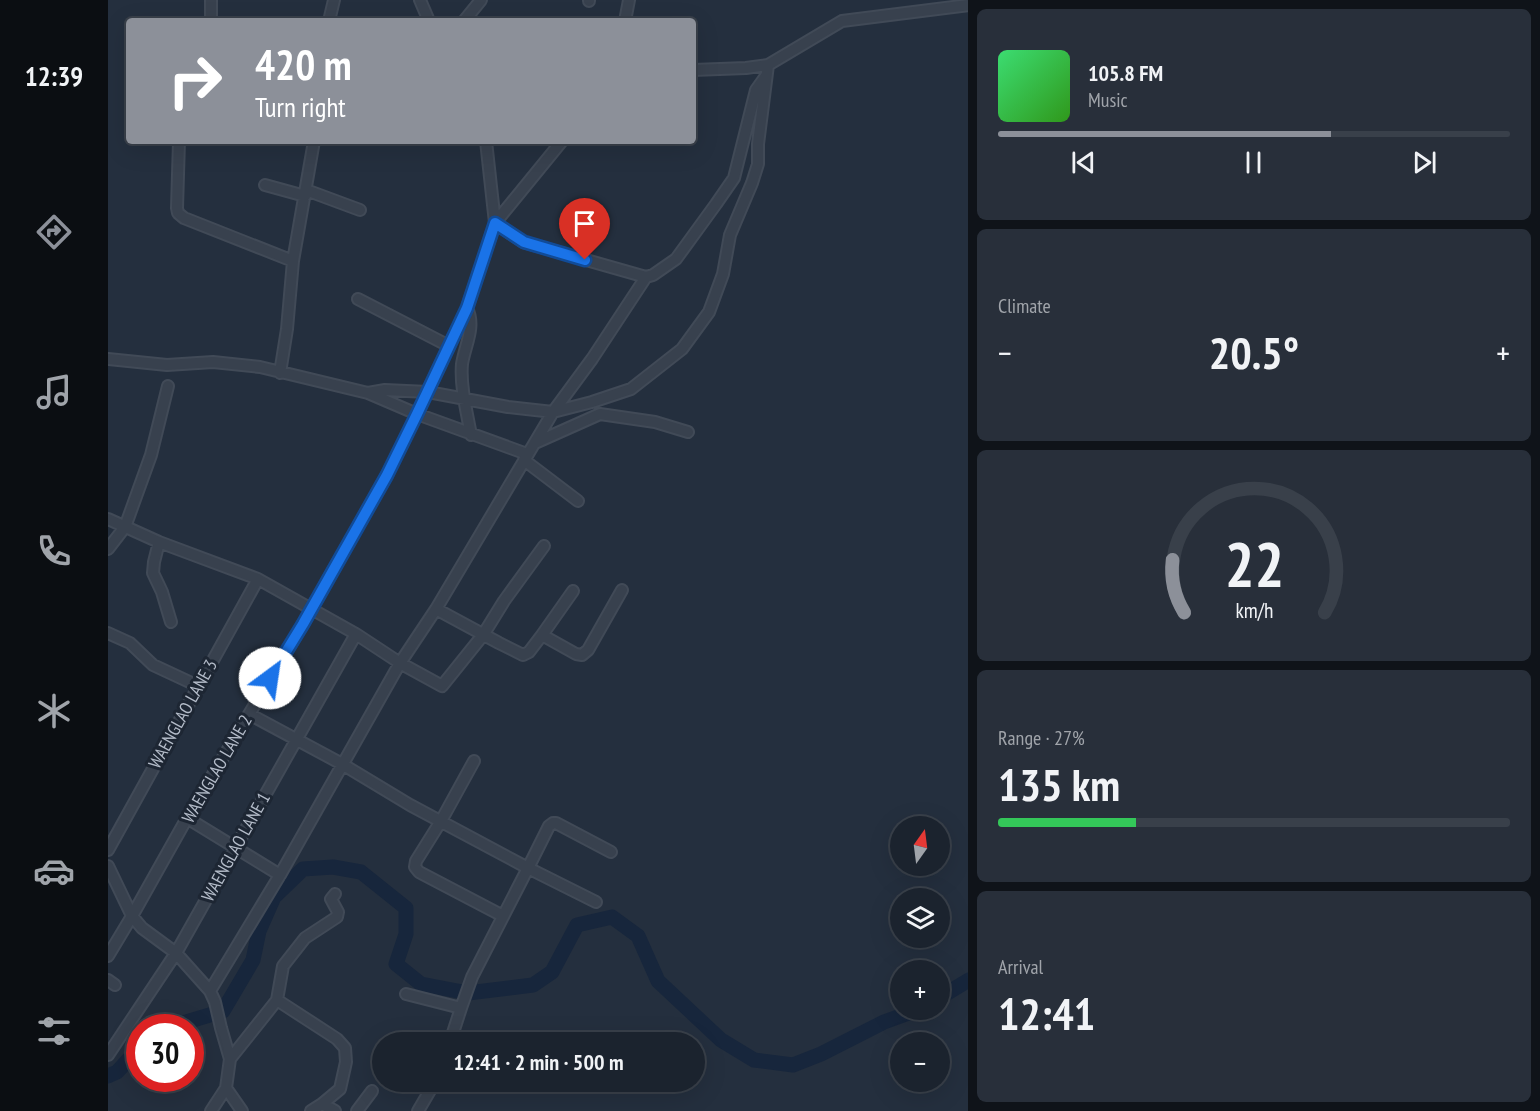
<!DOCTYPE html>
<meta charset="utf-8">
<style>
body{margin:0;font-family:"PT Sans Narrow",sans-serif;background:#282f3a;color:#f1f3f6;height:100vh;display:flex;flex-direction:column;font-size:22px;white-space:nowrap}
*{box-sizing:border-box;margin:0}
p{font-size:20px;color:#a0a4aa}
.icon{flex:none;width:33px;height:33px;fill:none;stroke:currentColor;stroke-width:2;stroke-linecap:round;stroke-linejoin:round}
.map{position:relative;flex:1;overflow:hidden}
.sheet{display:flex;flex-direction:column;gap:9px;padding:9px;background:#0f1319;width:572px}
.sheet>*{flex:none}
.hud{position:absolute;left:18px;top:18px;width:570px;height:126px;border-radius:6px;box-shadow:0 6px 24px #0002,0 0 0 2px #39404a;background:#8c9099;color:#fff;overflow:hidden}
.needle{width:39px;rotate:14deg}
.fabs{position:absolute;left:782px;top:816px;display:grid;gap:12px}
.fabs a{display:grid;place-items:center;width:60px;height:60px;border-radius:50%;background:#1b232e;box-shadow:0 6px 24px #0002,0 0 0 2px #39404a;font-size:30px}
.speed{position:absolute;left:18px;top:1014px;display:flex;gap:12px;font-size:30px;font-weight:700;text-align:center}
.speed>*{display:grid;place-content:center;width:78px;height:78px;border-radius:50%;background:#1b232e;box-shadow:0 6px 24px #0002,0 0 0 2px #39404a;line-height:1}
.speed .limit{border:9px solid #d22;background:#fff;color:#111}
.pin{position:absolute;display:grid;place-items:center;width:51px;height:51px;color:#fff;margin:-62px -26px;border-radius:50% 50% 50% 0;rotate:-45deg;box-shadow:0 0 6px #0007}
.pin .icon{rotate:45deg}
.me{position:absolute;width:66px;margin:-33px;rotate:31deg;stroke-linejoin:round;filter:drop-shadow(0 0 4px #0008)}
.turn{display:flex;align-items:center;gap:21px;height:126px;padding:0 30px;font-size:27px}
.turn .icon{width:78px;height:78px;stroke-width:2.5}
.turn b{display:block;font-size:42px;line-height:51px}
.big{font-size:45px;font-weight:700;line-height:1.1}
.sheet .widget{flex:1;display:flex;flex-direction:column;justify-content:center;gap:9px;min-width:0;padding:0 21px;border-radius:9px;background:#282f3a}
.sheet .dial{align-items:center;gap:0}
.dial svg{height:156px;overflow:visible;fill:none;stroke:#39404a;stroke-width:7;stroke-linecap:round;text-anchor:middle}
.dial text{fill:#f1f3f6;stroke:none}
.song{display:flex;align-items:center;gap:18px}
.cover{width:72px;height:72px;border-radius:9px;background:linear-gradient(135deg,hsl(140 70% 55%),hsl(110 70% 35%))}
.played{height:6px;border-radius:3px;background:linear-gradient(90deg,#8c9099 65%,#39404a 65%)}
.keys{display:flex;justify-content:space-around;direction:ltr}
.heat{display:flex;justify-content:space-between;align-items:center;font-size:33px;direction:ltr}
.charge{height:9px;border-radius:4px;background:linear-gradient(90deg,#34c759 27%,#39404a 0)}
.trip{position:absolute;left:264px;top:1032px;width:333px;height:60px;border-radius:30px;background:#1b232e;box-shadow:0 6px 24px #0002,0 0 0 2px #39404a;font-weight:700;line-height:60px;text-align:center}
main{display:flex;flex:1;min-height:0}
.tab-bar{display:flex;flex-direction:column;width:108px;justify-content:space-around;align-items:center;background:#0b0e12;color:#a0a4aa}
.tab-bar .icon{width:42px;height:42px}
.tab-bar .active{color:#8c9099}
.tab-bar b{font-size:27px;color:#f1f3f6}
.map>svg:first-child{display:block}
</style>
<main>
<nav class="tab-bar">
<b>12:39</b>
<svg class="icon active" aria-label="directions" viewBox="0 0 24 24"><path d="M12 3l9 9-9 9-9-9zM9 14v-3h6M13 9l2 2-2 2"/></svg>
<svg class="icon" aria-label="music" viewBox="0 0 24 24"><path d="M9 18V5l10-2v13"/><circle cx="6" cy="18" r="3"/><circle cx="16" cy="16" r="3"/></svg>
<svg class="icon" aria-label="phone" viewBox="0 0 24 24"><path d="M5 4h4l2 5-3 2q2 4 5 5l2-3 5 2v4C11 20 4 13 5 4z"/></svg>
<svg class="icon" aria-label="climate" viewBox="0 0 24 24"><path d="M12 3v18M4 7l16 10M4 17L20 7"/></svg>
<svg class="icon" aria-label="car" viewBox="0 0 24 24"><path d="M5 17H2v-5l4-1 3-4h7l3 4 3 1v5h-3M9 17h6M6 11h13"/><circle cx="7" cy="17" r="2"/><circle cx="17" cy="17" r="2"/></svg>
<svg class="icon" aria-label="filters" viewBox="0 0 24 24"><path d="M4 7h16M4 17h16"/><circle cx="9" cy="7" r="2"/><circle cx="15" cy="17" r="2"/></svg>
</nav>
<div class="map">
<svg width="861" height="1111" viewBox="0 0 861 1111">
<rect width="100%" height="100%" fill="#242f3e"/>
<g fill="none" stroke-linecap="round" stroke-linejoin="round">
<path stroke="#17263c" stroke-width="15" d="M 831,998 L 861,980
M 58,1028 L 115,1011 L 145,960 L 151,931 L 166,897 L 195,869 L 225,867 L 253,872 L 298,908 L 298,934 L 288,964 L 313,984 L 360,993 L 425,985 L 444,972 L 469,925 L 504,917 L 530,936 L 550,981 L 613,1040 L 646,1060 L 685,1065 L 713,1054 L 776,1022 L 809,1010
M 0,1076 L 9,1072 L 32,1047"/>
<defs>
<path id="minor" d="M 312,0 L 321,21
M 481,1 L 481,0
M 103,21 L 103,0
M 221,21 L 226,0
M 356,21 L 373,0
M 517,21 L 521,0
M 585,70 L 638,68 L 660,65 L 734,21 L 861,5
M 71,141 L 69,208 L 70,213 L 76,218 L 185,261
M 157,185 L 197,196
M 198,190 L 252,210
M 538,277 L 545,275 L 568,259 L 608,204 L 626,178 L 648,90 L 658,76
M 250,299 L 341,346
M 359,308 C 368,327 357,345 354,364 C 352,386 359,413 363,435
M 0,359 L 59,365 L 105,362 L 152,367 L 260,393 L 309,414 L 419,454
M 172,373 L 179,329 L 185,261 L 206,141
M 260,393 L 277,390 L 320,392 L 400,407 L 445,412 L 484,359 L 538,277 L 415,242 L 387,223 L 378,141
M 427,443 L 492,414 L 547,422 L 580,432
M 416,460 L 470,501
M 0,519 L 51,542 L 150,579 L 248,634 L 292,663 L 334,686 L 375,635 L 396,601 L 436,546
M 51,542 L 46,562 L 45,573 L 54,592 L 63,622
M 0,549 L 17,527 L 43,455 L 60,386
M 328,609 L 391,643 L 415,655 L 421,652 L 434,635 L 468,654 L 474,655 L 480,650 L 514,590
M 0,633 L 22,643 L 45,665 L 90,686
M 434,635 L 465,591
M 141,714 L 234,764 L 302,805 L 420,868 L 364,977 L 353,1008
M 366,761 L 333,821 L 308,861 L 307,867 L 311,872 L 395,916
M 79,818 L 172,875
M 0,850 L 150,579
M 0,866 L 24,916 L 34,928 L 68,953 L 102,991 L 107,1002 L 113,1028 L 122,1059 L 118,1088 L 103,1111
M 488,902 L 420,868 L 441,826 L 445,823 L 448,823 L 503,852
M 0,956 L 24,916 L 79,818 L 195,624 L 279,475 L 309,414 L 359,308 L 387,223 L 454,141
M 0,980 L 7,985
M 102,991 L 172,875 L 292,663 L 328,609 L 445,412 L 484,402 L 523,389 L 574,349 L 601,312 L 615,274 L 622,235 L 644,183 L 650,164 L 650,144 L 660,65
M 298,994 L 353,1008 L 342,1042
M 169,1000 L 175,966 L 197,938 L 229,917 L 230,912 L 223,899 L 227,894
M 0,1055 L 68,953 L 248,634
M 122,1059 L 169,1000 L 229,1039 L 237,1048 L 238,1062 L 232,1089 L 214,1104 L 227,1111
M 118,1088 L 134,1111
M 203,1111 L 214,1104
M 249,1111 L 264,1091
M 310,1111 L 327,1082"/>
</defs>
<use href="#minor" stroke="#414a57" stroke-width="14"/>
<use href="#minor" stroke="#38414e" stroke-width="10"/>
</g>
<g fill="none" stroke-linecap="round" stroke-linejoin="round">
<defs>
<path id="route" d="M 162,678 L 195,624 L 279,475 L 309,414 L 359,308 L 387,223 L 416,242 L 477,260"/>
</defs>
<use href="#route" stroke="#114b97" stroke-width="15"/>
<use href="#route" stroke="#1a73e8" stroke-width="10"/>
</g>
<g text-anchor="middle" stroke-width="6" stroke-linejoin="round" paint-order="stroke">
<g font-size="18" fill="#b4bcc9" stroke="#1d2633">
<text transform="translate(75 714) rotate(-61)" y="6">WAENGLAO LANE 3</text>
<text transform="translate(109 769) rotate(-60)" y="6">WAENGLAO LANE 2</text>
<text transform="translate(128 847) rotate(-61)" y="6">WAENGLAO LANE 1</text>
</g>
</g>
</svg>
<div class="fabs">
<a><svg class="needle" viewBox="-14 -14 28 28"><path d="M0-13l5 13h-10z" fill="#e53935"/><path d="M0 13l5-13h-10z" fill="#a0a4aa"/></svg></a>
<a><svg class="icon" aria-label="layers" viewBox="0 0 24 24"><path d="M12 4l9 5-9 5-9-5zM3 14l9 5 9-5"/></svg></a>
<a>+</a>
<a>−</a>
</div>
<div class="speed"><div class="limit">30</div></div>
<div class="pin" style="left:477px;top:260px;background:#d93025"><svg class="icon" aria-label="arrive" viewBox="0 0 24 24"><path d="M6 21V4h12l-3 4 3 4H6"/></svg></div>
<svg class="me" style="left:162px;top:678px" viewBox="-20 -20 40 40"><circle r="19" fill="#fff"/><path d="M0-13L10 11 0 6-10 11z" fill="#1a73e8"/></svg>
<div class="trip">12:41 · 2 min · 500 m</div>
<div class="hud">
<div class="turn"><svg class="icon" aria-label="right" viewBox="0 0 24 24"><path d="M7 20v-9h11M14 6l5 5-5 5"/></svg><div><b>420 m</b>Turn right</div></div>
</div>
</div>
<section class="sheet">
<div class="widget">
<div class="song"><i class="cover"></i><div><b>105.8 FM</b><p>Music</p></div></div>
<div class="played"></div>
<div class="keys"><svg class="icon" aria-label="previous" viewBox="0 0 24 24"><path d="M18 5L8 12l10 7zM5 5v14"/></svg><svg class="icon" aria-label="pause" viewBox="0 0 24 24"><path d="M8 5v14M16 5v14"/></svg><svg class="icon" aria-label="next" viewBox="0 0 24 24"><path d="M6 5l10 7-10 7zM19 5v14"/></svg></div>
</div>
<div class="widget"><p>Climate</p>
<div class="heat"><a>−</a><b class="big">20.5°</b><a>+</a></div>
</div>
<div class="widget dial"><svg viewBox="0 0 100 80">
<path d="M14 69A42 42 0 1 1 86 69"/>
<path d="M14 69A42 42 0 0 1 8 42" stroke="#8c9099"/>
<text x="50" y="56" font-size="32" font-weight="700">22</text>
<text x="50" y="72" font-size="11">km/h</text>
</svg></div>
<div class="widget"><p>Range · 27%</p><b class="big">135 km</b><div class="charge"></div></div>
<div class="widget"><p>Arrival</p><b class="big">12:41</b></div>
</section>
</main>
